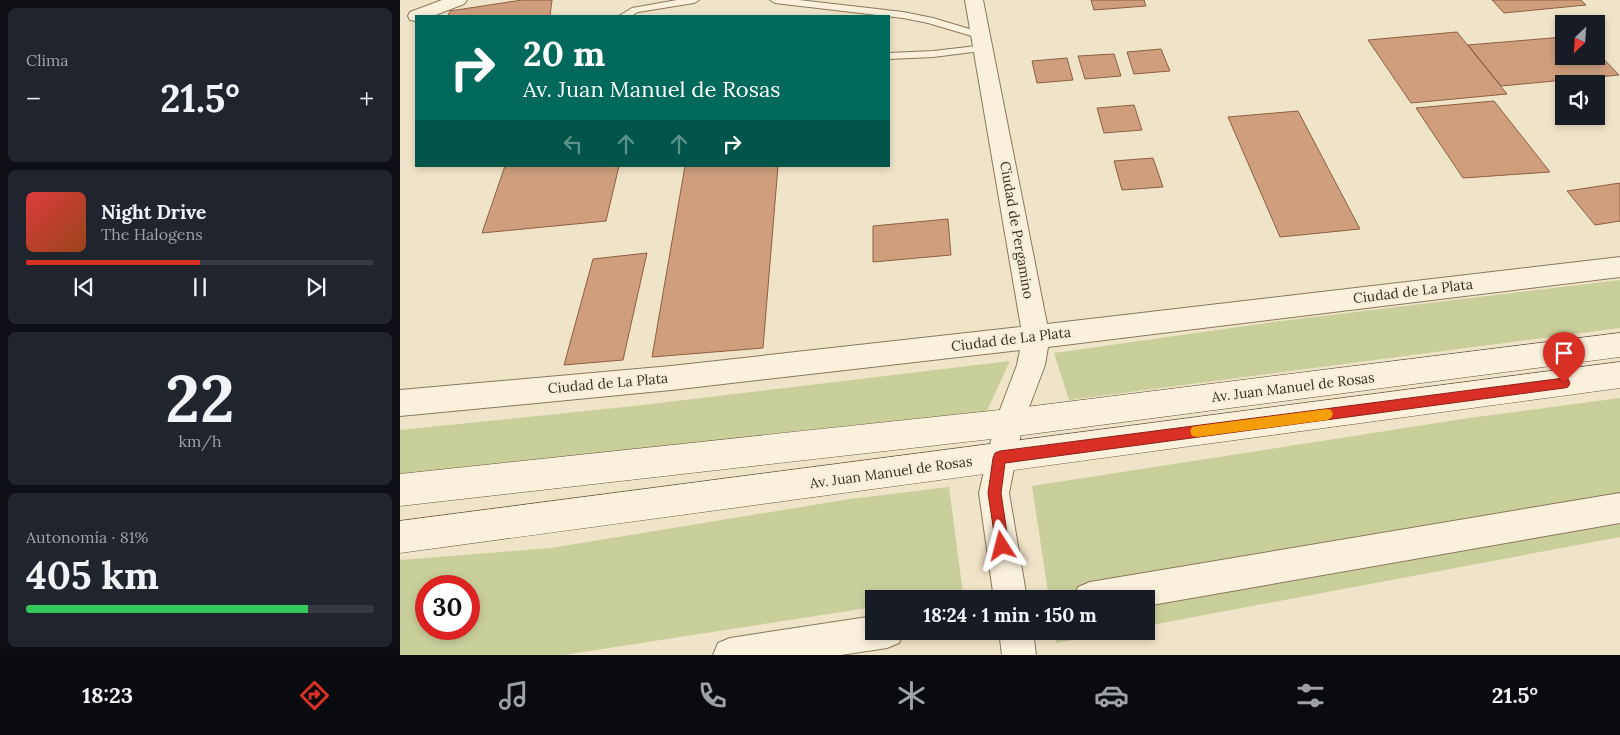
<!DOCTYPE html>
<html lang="es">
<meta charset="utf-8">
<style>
body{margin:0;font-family:Lora,serif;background:#20242c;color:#f1f3f6;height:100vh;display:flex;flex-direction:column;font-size:19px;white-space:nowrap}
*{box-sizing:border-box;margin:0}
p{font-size:16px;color:#9ea1a6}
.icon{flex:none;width:28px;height:28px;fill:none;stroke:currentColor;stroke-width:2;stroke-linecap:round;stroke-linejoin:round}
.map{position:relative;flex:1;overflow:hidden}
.sheet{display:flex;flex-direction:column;gap:8px;padding:8px;background:#0d0f14;width:400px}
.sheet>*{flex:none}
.guide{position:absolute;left:15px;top:15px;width:475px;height:152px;border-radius:0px;box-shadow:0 2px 8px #0003;background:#00695c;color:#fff;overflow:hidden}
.needle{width:32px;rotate:205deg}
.buttons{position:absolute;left:1155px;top:15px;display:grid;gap:10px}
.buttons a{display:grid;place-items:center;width:50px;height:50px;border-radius:0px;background:#171b24;box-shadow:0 2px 8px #0003;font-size:25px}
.speed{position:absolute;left:15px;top:575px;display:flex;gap:10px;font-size:25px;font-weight:700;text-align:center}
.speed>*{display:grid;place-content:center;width:65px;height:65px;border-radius:50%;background:#171b24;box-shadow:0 2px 8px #0003;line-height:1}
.speed .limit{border:8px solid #d22;background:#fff;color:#111}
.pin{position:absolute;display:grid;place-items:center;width:42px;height:42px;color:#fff;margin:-51px -21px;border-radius:50% 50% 50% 0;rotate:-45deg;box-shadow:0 0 5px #0007}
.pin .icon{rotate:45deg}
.me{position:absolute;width:55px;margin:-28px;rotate:351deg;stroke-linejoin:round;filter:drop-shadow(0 0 4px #0008)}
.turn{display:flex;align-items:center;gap:18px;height:105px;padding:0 25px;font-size:22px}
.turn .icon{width:65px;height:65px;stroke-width:2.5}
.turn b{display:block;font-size:35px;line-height:42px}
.lanes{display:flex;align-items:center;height:48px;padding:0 25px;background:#0003;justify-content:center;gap:25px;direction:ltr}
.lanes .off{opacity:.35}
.big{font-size:38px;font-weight:800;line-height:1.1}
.sheet .tile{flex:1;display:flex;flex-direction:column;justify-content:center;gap:8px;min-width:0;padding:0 18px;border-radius:8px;background:#20242c}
.sheet .dial{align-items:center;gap:0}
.dial b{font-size:65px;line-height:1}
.song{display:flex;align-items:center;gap:15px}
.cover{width:60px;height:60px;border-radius:8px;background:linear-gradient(135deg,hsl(0 70% 55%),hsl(20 70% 35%))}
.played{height:5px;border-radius:2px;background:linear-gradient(90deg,#d93025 50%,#363941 50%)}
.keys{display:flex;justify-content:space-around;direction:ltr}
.heat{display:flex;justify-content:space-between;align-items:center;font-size:28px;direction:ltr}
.charge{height:8px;border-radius:4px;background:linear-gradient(90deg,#34c759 81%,#363941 0)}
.trip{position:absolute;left:465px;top:590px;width:290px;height:50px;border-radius:0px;background:#171b24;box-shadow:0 2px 8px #0003;font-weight:800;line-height:50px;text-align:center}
.dock{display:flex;height:80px;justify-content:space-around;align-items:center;background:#090b0e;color:#9ea1a6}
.dock .icon{width:35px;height:35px}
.dock .active{color:#d93025}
.dock b{font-size:22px;color:#f1f3f6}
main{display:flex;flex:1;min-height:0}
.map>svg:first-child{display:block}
</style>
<main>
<section class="sheet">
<div class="tile"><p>Clima</p>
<div class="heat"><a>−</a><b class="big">21.5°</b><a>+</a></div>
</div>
<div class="tile">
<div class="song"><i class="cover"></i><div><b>Night Drive</b><p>The Halogens</p></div></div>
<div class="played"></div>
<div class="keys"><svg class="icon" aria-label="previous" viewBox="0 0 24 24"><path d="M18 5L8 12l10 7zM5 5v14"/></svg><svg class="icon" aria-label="pause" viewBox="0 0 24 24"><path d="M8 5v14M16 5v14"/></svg><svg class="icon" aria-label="next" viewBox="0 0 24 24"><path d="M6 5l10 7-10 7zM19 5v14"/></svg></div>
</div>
<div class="tile dial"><b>22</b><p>km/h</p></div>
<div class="tile"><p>Autonomía · 81%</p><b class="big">405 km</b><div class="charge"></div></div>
</section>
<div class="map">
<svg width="1220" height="655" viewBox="0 0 1220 655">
<rect width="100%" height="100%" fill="#f0e4c8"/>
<path fill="#c9cf9b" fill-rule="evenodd" d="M 1220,280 L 1220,328 L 669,400 L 654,353 L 881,321 Z
M 610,361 L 585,415 L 0,477 L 0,430 L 234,406 Z
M 1220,398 L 1220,537 L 746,626 L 746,599 L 649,599 L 632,486 L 1069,418 Z
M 549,487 L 563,593 L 526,599 L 474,599 L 474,607 L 164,655 L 0,655 L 0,560 L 151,548 L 450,499 ZM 69,586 L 69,629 L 26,629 L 26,586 Z
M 654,631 L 718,631 L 656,643 Z"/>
<path fill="#cf9f7d" stroke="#8d5f41" d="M 122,0 L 152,0 L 150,16 L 48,16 L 50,11 Z
M 691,0 L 744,0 L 746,6 L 694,10 Z
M 1092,0 L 1181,0 L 1186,5 L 1104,13 Z
M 1057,32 L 1107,94 L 1011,103 L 968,40 Z
M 1164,37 L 1164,56 L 1196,56 L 1196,51 L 1219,75 L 1101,86 L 1068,45 Z
M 761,49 L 770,71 L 734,74 L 727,52 Z
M 714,54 L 721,76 L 685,79 L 678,56 Z
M 667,58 L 673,80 L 637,83 L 632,61 Z
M 1094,101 L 1150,172 L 1063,178 L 1016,108 Z
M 734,105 L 742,130 L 704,133 L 697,108 Z
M 898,111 L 960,229 L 880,237 L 828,117 Z
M 753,158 L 763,187 L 722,190 L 714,161 Z
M 105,166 L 219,166 L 206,221 L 82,233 Z
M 285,166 L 378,166 L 363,348 L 252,357 Z
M 1220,183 L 1220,221 L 1195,225 L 1167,191 Z
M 548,219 L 551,255 L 473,262 L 473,226 Z
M 247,253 L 223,360 L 164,365 L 193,259 Z"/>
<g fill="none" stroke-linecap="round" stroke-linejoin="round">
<defs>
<path id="lane" d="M 277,0 L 299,0 L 294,3 L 238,12 L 231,16 L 219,16 L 232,8 Z
M 370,0 L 399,0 L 503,12 L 533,18 L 586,34 L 587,36 L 582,39 L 528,23 L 503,18 L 375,3 Z
M 585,45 L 589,46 L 589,50 L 533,57 L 489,59 L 489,53 L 533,51 Z"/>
<path id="street" d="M 42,0 L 67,0 L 64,4 L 33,16 L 16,16 L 16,21 L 10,20 L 8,16 L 10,12 Z
M 565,0 L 583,0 L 647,324 L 1220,257 L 1220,277 L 648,347 L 645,365 L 623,423 L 609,493 L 627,599 L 594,599 L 579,493 L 595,423 L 617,365 L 620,350 L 271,390 L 0,416 L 0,390 L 271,366 L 621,327 Z
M 1220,493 L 1220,523 L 746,606 L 746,599 L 674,599 L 678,587 L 690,582 Z
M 474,616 L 474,631 L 504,631 L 499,643 L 487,648 L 441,655 L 313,655 L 318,643 L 330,638 Z
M 599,631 L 633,631 L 636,655 L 602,655 Z"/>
<path id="secondary" d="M 1220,333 L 1220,357 L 609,437 L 0,506 L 0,474 L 609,409 Z
M 1220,362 L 1220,388 L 0,553 L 0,521 Z"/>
</defs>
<use href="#lane" stroke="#8d765c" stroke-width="2"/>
<use href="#street" stroke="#8d765c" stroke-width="2"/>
<use href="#secondary" stroke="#6f573f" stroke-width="1"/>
<use href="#lane" fill="#faf1dc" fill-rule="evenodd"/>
<use href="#street" fill="#faf1dc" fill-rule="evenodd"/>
<use href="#secondary" fill="#faf1dc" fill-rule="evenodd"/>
</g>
<path fill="#d93025" stroke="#8d1f18" d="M 1164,378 L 1168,379 L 1170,383 L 1168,387 L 1164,388 L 605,463 L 601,493 L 609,546 L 607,551 L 602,553 L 598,551 L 596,546 L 588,493 L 593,458 L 595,453 L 600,451 Z"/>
<path fill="#f59e0b" d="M 927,409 L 931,410 L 933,414 L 931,418 L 927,420 L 797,437 L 792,436 L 790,431 L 792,427 L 797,426 Z"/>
<g text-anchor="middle" stroke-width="5" stroke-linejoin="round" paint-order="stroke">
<g font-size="14" fill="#3d2e20" stroke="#f7eed8">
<text transform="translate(617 230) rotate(80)" y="5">Ciudad de Pergamino</text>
<text transform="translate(1013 291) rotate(-7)" y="5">Ciudad de La Plata</text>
<text transform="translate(611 339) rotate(-7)" y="5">Ciudad de La Plata</text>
<text transform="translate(208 383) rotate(-5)" y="5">Ciudad de La Plata</text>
<text transform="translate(893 387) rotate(-7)" y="5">Av. Juan Manuel de Rosas</text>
<text transform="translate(491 472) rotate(-8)" y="5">Av. Juan Manuel de Rosas</text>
</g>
</g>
</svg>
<div class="buttons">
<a><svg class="needle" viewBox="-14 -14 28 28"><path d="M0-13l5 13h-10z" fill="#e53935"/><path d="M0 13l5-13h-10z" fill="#9ea1a6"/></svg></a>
<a><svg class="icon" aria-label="sound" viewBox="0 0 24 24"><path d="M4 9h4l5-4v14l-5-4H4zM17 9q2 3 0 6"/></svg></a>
</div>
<div class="speed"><div class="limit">30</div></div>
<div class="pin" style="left:1164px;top:383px;background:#d93025"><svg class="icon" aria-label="arrive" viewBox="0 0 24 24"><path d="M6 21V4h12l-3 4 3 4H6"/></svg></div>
<svg class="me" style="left:602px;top:546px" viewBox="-20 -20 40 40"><path d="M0-17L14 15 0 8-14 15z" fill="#d93025" stroke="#fff" stroke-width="4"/></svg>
<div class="trip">18:24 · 1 min · 150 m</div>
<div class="guide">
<div class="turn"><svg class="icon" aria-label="right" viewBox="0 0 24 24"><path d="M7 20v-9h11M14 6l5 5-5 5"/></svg><div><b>20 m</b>Av. Juan Manuel de Rosas</div></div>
<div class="lanes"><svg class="icon off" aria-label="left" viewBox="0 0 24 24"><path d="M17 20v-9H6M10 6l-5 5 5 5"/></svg><svg class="icon off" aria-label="ahead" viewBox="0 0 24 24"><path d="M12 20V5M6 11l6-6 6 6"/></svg><svg class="icon off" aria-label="ahead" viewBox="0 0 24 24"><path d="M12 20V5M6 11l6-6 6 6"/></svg><svg class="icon" aria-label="right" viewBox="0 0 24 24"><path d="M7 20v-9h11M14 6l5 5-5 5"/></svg></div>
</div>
</div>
</main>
<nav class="dock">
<b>18:23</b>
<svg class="icon active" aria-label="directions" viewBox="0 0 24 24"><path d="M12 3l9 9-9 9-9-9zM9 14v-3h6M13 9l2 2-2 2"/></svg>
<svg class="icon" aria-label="music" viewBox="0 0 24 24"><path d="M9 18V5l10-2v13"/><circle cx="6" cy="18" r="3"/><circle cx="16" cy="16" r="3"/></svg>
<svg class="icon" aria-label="phone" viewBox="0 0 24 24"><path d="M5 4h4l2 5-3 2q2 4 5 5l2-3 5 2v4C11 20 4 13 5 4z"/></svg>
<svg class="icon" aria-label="climate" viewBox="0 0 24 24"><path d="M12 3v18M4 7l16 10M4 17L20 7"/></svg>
<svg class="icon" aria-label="car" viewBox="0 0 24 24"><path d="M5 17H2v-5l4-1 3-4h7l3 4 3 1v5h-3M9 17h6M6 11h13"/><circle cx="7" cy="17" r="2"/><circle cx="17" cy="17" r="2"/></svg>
<svg class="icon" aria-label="filters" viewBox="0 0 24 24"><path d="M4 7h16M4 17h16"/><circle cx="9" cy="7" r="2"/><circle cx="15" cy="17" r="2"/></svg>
<b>21.5°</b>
</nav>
